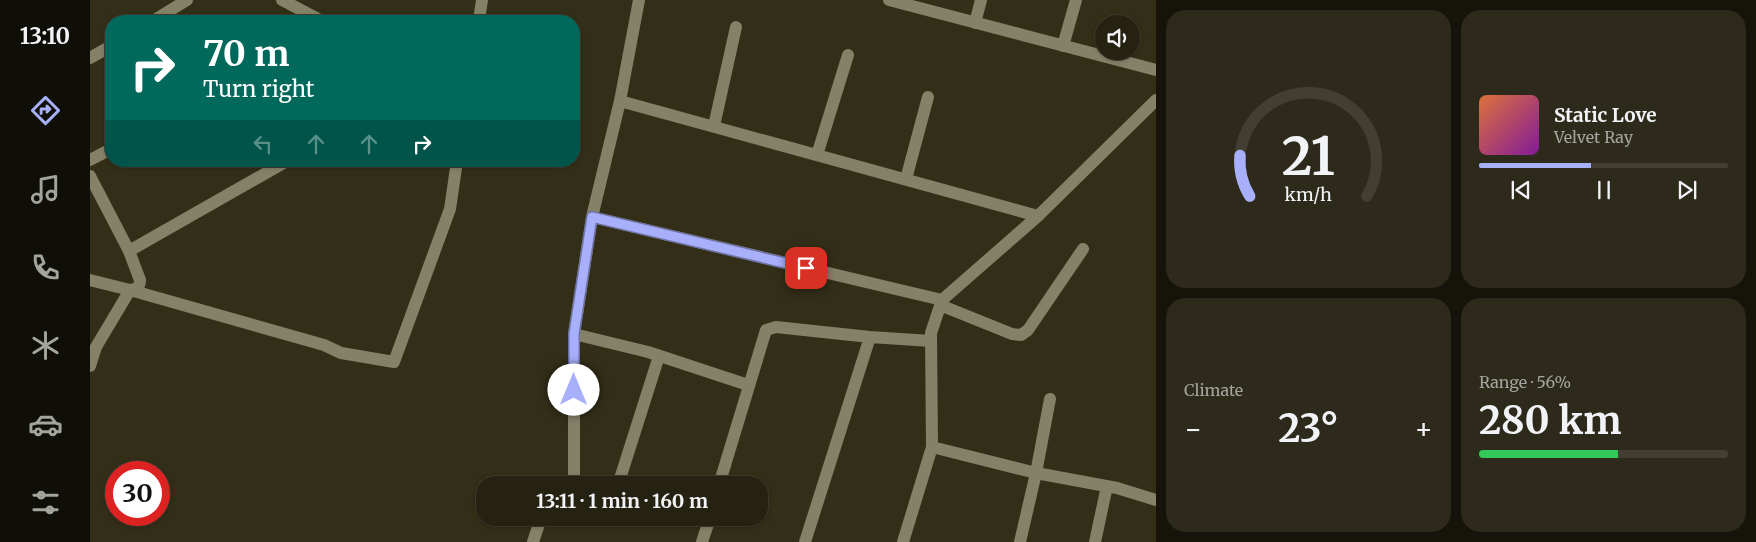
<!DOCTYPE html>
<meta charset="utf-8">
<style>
body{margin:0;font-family:Merriweather,serif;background:#2e2a1b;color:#f1f3f6;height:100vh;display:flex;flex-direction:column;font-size:19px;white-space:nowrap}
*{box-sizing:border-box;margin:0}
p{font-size:16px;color:#a4a49f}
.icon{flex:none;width:28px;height:28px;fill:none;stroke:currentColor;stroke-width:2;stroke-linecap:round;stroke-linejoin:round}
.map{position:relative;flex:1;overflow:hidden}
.details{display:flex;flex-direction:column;gap:10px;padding:10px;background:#15130a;width:600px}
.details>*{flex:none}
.banner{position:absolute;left:15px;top:15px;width:475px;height:152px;border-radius:20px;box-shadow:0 1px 4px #0004,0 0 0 1px #423f32;background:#00695c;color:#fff;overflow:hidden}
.controls{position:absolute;left:1005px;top:15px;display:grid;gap:10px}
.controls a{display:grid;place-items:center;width:45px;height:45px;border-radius:50%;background:#262212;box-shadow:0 1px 4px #0004,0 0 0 1px #423f32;font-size:25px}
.speed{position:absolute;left:15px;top:461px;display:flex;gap:10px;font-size:25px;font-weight:700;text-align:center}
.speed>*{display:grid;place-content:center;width:65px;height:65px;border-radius:50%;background:#262212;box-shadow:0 1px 4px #0004,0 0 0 1px #423f32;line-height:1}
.speed .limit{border:8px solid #d22;background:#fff;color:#111}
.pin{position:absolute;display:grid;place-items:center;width:42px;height:42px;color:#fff;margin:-21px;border-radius:10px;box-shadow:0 2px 8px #0006}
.me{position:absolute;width:55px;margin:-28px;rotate:0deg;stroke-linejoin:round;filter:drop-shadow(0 0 4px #0008)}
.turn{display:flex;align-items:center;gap:18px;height:105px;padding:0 15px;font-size:22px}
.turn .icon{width:65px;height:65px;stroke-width:2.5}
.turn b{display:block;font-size:35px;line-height:42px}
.lanes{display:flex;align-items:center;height:48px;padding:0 15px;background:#0003;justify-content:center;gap:25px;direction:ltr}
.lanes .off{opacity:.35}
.big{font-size:38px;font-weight:700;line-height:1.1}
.details .card{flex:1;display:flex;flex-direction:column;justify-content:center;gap:8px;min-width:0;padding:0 18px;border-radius:20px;background:#2e2a1b}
.details .dial{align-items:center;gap:0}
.dial svg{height:130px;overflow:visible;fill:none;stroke:#423f32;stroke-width:7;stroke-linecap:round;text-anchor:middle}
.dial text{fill:#f1f3f6;stroke:none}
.song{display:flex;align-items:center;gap:15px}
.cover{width:60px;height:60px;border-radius:8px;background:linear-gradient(135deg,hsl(20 70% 55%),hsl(290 70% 35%))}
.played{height:5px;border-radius:2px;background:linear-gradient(90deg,#a8b0fc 45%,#423f32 45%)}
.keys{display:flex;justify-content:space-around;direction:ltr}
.heat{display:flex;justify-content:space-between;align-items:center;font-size:28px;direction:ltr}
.charge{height:8px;border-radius:4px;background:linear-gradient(90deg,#34c759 56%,#423f32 0)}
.details .tiles{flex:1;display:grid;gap:10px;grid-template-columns:repeat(2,1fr)}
.trip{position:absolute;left:386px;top:476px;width:292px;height:50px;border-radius:20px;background:#262212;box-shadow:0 1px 4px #0004,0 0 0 1px #423f32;font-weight:700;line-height:50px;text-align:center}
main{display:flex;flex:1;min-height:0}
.tabs{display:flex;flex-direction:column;width:90px;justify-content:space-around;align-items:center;background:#0f0e07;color:#a4a49f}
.tabs .icon{width:35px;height:35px}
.tabs .active{color:#a8b0fc}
.tabs b{font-size:22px;color:#f1f3f6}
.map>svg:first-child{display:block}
</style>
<main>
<nav class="tabs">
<b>13:10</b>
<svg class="icon active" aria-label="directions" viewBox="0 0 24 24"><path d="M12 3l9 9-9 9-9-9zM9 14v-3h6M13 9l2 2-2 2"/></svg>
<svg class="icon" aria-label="music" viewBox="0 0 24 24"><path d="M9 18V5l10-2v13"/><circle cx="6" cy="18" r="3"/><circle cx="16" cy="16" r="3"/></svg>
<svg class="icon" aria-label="phone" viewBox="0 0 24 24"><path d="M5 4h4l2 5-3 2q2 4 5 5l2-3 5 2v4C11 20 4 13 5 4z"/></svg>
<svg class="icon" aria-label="climate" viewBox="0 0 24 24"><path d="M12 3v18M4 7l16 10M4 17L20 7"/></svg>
<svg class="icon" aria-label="car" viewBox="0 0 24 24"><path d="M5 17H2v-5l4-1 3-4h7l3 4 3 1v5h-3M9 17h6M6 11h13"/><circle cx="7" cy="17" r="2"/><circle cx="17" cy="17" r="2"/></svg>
<svg class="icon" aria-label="filters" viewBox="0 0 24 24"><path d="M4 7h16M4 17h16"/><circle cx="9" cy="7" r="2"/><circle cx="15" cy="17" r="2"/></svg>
</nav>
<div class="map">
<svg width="1066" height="542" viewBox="0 0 1066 542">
<rect width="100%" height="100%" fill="#322e18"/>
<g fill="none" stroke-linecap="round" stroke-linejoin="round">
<path stroke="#858068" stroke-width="12" d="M 192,0 L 232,21
M 549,0 L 530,101 L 502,217 L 484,334 L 558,352 L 658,385
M 799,0 L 1066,70
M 63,21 L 97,0
M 389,21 L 392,0
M 885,23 L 891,0
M 973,46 L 986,0
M 0,58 L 21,46
M 530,101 L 948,216
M 624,126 L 646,27
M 727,155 L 758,55
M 0,160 L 21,149
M 0,176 L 39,251 L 50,280 C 50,287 47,289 40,290 L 0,280
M 816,179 L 838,97
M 502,217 L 852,300
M 39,251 L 197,161
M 850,305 L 922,334 L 931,335 L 938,330 L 993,249
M 0,366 L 6,347 L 40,290 L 234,345 L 251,353 L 304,362 L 360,209 L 367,161
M 842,447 L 946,473 L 1027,488 L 1066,500
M 484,485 L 484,334
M 528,485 L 569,356
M 629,485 L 676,330 L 686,327 L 780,337 L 841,341
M 443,542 L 451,518
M 612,542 L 620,518
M 715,542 L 780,337
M 813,542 L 842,447 L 841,333 L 852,300 L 948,216 L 1066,100
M 930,542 L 946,473 L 960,399
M 1005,542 L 1017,486"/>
</g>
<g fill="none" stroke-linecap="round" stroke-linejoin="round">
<defs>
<path id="route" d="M 484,390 L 484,334 L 502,217 L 716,268"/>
</defs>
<use href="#route" stroke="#6d72a4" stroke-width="12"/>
<use href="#route" stroke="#a8b0fc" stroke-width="9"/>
</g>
</svg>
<div class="controls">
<a><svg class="icon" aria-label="sound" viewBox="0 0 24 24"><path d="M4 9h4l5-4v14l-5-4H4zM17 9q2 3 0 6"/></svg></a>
</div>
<div class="speed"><div class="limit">30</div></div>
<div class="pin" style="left:716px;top:268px;background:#d93025"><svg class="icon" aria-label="arrive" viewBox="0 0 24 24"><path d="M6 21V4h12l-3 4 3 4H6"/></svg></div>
<svg class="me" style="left:484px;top:390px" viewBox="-20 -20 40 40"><circle r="19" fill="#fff"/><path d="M0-13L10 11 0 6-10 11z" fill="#a8b0fc"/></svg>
<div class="trip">13:11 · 1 min · 160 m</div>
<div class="banner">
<div class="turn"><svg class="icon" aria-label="right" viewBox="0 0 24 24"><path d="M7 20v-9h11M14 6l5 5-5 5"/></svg><div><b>70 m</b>Turn right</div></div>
<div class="lanes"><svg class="icon off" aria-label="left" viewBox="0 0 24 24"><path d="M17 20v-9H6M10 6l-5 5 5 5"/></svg><svg class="icon off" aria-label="ahead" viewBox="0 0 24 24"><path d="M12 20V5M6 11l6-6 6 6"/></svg><svg class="icon off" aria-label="ahead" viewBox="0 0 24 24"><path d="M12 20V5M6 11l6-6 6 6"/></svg><svg class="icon" aria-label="right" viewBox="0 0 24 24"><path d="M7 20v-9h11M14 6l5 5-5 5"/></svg></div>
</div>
</div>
<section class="details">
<div class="tiles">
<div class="card dial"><svg viewBox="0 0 100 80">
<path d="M14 69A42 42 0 1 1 86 69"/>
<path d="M14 69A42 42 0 0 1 8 44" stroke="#a8b0fc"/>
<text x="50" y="56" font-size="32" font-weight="700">21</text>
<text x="50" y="72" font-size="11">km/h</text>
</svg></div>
<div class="card">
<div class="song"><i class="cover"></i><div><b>Static Love</b><p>Velvet Ray</p></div></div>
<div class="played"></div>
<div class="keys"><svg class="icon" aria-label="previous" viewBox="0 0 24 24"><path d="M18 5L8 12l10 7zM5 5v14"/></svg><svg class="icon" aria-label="pause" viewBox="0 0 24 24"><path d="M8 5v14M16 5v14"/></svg><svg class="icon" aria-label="next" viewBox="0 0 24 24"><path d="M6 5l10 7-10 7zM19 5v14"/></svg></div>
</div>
<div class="card"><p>Climate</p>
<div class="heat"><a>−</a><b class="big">23°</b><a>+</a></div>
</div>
<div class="card"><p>Range · 56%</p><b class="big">280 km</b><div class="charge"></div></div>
</div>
</section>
</main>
